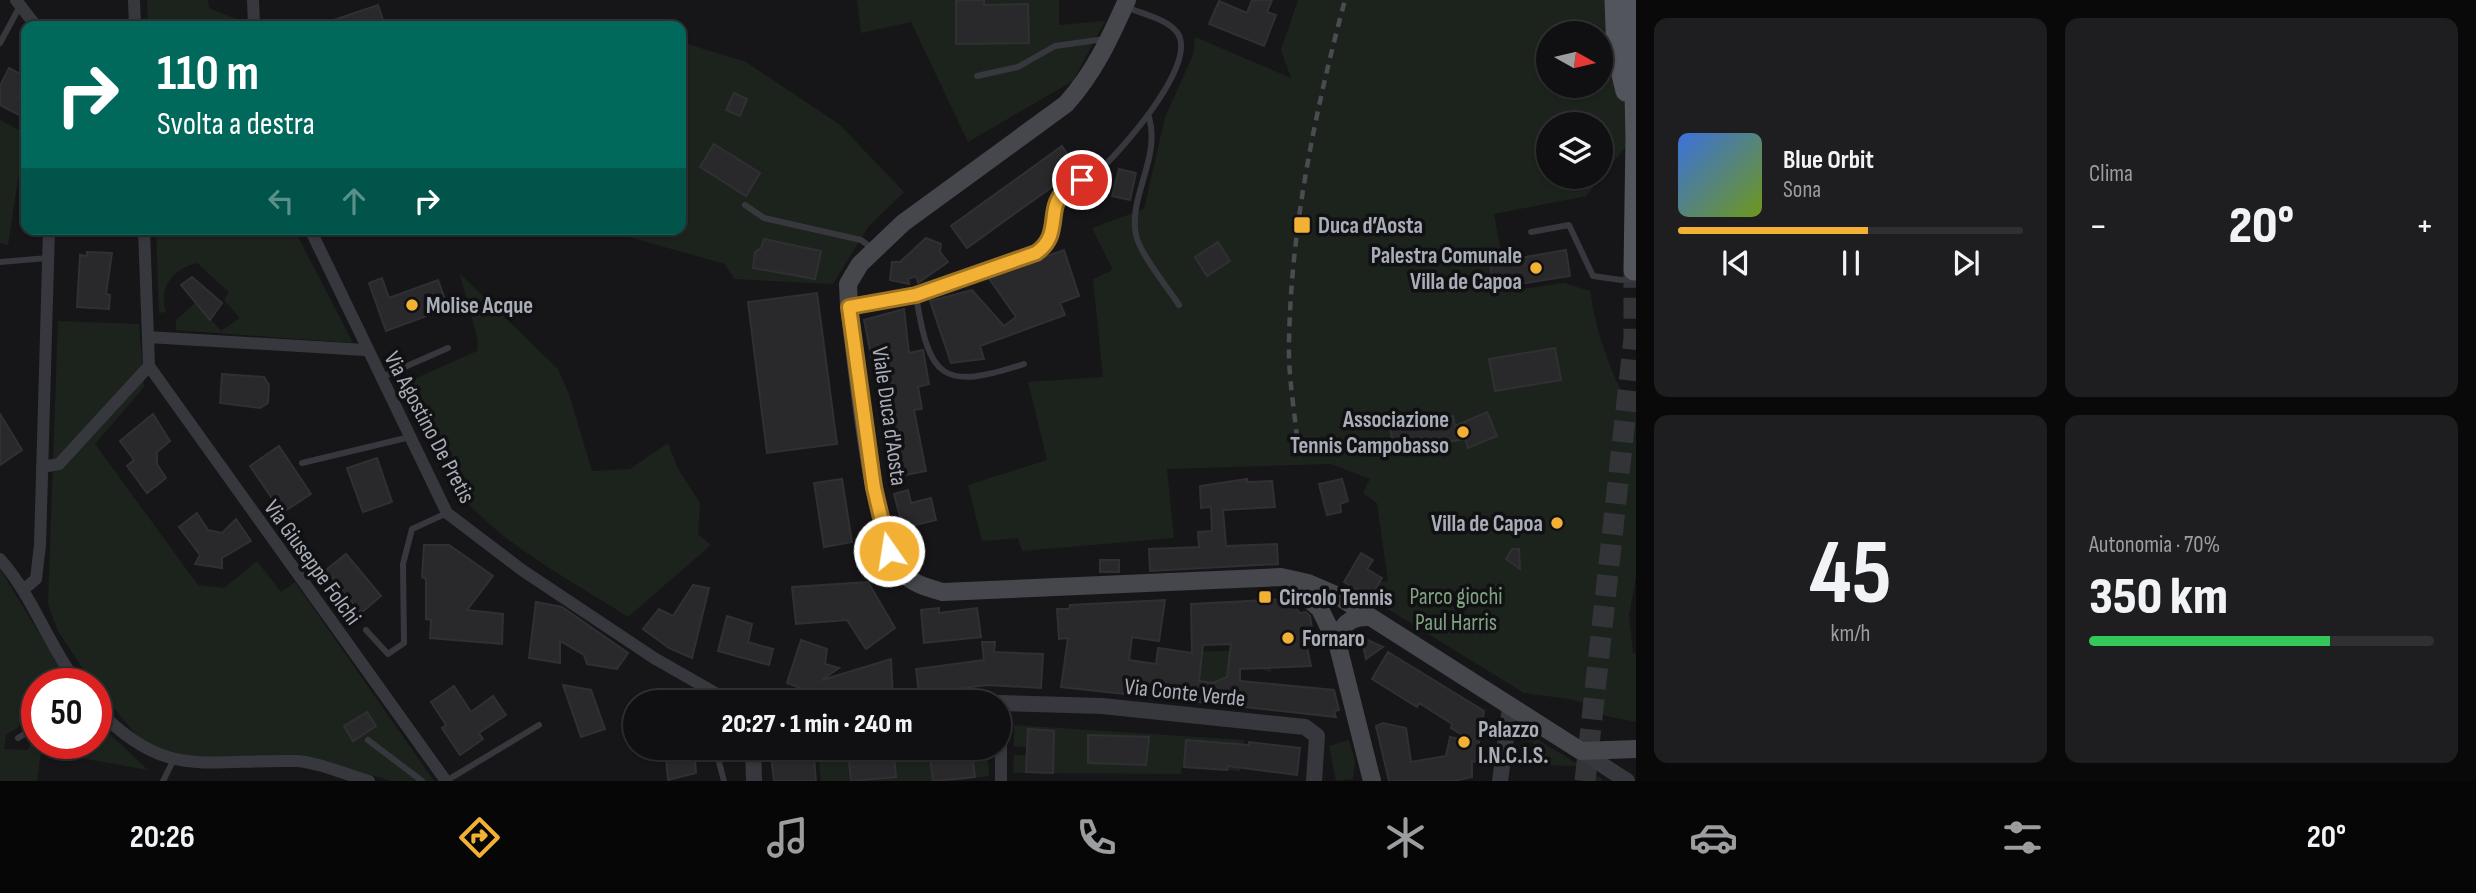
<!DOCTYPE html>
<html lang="it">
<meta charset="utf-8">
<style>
body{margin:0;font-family:"Sofia Sans Condensed",sans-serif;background:#1e1e20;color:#f1f3f6;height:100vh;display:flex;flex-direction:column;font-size:26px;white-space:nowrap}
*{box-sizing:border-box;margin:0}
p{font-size:23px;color:#9c9d9f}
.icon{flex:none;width:38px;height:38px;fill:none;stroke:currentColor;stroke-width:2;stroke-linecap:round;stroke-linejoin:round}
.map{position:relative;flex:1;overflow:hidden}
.drawer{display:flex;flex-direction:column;gap:18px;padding:18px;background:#09090a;width:840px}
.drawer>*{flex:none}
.banner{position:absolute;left:21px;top:21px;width:665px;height:214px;border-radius:14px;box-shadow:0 2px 5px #0004,0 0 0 2px #303032;background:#00695c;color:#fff;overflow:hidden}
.needle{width:46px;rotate:98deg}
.controls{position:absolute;left:1536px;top:21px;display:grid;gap:14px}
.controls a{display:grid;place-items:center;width:77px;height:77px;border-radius:50%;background:#101012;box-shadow:0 2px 5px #0004,0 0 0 2px #303032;font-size:35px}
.speed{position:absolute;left:21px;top:668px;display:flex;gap:14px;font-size:35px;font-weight:700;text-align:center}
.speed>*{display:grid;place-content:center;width:91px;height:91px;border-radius:50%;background:#101012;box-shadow:0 2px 5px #0004,0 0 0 2px #303032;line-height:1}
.speed .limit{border:10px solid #d22;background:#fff;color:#111}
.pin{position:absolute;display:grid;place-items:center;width:60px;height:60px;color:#fff;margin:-30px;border:4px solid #fff;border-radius:50%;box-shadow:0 2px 7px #0007}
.me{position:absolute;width:77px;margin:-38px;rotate:347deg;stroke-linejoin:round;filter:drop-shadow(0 0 5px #0008)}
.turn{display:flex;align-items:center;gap:24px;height:147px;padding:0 21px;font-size:32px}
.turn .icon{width:91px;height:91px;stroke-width:2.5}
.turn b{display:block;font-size:49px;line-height:60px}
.lanes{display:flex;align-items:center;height:66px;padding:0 21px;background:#0003;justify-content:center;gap:35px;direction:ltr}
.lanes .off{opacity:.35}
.big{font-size:52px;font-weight:800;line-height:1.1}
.drawer .card{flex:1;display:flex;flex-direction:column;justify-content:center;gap:10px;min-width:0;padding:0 24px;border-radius:14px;background:#1e1e20}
.drawer .dial{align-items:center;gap:0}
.dial b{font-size:91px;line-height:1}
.song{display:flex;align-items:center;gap:21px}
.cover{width:84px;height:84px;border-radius:10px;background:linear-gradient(135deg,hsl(220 70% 55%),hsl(80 70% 35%))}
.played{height:7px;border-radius:4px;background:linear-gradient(90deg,#f2b134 55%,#303032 55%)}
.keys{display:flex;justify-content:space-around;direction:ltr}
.heat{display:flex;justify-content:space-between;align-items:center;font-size:38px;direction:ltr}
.charge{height:10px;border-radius:5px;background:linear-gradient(90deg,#34c759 70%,#303032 0)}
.drawer .tiles{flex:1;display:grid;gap:18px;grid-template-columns:repeat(2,1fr)}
.trip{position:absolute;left:623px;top:690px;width:388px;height:70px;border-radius:35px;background:#101012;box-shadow:0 2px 5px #0004,0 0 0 2px #303032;font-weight:800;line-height:70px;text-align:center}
.tab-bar{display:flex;height:112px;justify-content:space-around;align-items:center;background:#060607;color:#9c9d9f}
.tab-bar .icon{width:49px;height:49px}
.tab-bar .on{color:#f2b134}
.tab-bar b{font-size:32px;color:#f1f3f6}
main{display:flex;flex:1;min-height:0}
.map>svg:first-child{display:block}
</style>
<main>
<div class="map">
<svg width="1636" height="781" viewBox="0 0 1636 781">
<rect width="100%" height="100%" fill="#161618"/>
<path fill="#1c231d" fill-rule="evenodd" d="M 147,0 L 208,0 L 209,8 L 241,21 L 242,26 L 148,26 Z
M 857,0 L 1059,0 L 1059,25 L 1105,21 L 1073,81 L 968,142 L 911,22 L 861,33 Z
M 1298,0 L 1636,0 L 1636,134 L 1586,196 L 1494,214 L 1508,291 L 1564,283 L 1590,291 C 1596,328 1606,362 1624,396 L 1636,395 L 1636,576 L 1629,615 L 1633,653 L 1636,654 L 1636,722 L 1606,716 L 1584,703 L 1569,699 L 1524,693 L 1370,598 L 1380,582 L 1388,581 L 1377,503 L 1363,493 L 1370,479 L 1331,464 L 1167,469 L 1174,538 L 1022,551 L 1018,538 L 982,541 L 968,485 L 1047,460 L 1028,382 L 1103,377 L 1093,279 L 1113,270 L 1092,228 L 1144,209 L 1165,117 L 1193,55 L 1195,37 L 1291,78 L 1281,50 ZM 1549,33 L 1601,33 L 1601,86 L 1549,86 ZM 1549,124 L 1601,124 L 1601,177 L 1549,177 Z
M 681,42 L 746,62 L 839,124 L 904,192 L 868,227 L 833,284 L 734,279 L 725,264 L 611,232 L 610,229 L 681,229 Z
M 0,120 L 25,133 L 8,245 L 0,243 Z
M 156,229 L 294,229 L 353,343 L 176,330 L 176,320 L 196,302 L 221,331 L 240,318 L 224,300 L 229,292 L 197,263 C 174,268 158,287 166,312 L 159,313 Z
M 460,274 L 558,369 L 569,394 L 592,471 L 630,469 L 668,443 L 678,469 L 700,503 L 698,534 L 711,545 L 628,617 C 571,580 504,547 460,494 L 403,384 L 477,351 L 478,341 Z
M 58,321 L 139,324 L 144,387 L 95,444 L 198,585 L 224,588 L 257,561 L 281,592 L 295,582 L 434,781 L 392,781 L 301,756 L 202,762 L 146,747 L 87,675 L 58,631 L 48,604 Z
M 0,569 L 70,684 L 37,684 L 37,715 L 6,735 L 4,749 L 28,750 L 32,737 L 37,734 L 37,744 L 96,744 L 96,721 L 148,770 L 41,751 L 37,781 L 0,781 Z
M 1272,649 L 1271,672 L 1263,670 L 1263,664 L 1230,658 L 1227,677 L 1213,683 L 1199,681 L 1202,655 L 1188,652 Z
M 1014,725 L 1244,740 L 1240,771 L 1182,767 L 1181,774 L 1013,773 L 1014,755 L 1026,755 L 1026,747 L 1014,746 Z
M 1519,728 L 1602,779 L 1602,781 L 1577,781 L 1577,766 L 1532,765 L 1533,742 L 1519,741 Z
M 1349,740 L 1355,761 L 1353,779 L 1336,781 L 1329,746 Z
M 817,747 L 987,747 L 989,776 L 953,781 L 821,781 Z"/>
<path fill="#29292c" stroke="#303034" stroke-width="2" fill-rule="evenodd" d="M 956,0 L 984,0 L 984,5 L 1028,4 L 1029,43 L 956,44 Z
M 1252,0 L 1272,0 L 1267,12 L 1276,15 L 1264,46 L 1209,24 L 1219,1 L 1247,13 Z
M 378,5 L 385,26 L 322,26 L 322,24 Z
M 9,68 L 26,77 L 18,97 L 26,102 L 19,115 L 0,105 L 0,86 Z
M 734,93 L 747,99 L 740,116 L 726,110 Z
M 714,144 L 760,173 L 746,196 L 700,167 Z
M 1062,146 L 1077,169 L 967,248 L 951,226 Z
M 1119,169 L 1136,173 L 1130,200 L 1112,196 Z
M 926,238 L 941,244 L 940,252 L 948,262 L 918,283 L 916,276 L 908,279 L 909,284 L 890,280 L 892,262 L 900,262 Z
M 764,239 L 821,251 L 815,279 L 753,268 L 755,252 L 761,248 Z
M 1218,242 L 1230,261 L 1207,276 L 1195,257 Z
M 1064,250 L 1079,296 L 1060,303 L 1065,315 L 980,346 L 984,359 L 951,363 L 930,301 L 972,290 L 1004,326 L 1016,317 L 988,277 Z
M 1566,250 L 1570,276 L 1507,286 L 1506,282 L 1493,284 L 1490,263 Z
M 87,252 L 112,253 L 106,294 L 110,295 L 109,309 L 77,307 L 80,255 L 87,256 Z
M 192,277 L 222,303 L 210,320 L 181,285 Z
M 382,278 L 389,298 L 438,280 L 448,308 L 386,331 L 369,283 Z
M 817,293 L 837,444 L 767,453 L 748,302 Z
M 904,309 L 909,353 L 923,350 L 929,384 L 918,387 L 922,409 L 914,410 L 926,471 L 895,477 L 864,320 Z
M 1555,348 L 1561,380 L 1495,391 L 1489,359 Z
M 222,374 L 264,377 L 269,385 L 268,403 L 260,408 L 220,403 Z
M 1487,412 L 1497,436 L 1468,448 L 1465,439 L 1394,451 L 1390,427 L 1453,416 L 1455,426 Z
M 0,414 L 22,450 L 0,465 Z
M 153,414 L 170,441 L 157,452 L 157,464 L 166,478 L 147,493 L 127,466 L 134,460 L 120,441 Z
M 279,446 L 311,494 L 282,513 L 250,466 Z
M 377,458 L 392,502 L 363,512 L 347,468 Z
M 842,479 L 852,542 L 824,547 L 814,483 Z
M 1247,479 L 1247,482 L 1272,481 L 1275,507 L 1223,510 L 1226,546 L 1277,544 L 1278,564 L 1150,571 L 1149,549 L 1199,547 L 1198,532 L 1212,531 L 1211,507 L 1201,508 L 1200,486 Z
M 1342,479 L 1348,501 L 1340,504 L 1341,512 L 1327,515 L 1319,484 Z
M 908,490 L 911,503 L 931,498 L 936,520 L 903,528 L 894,494 Z
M 197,513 L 208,530 L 222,533 L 236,519 L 251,541 L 222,558 L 222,568 L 195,564 L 200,555 L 179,527 Z
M 424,545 L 449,545 L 493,576 L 467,610 L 503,614 L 502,644 L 430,638 L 431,620 L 426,619 L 426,579 L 422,577 Z
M 1512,549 L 1519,549 L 1520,569 L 1506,559 Z
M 1361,553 L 1373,560 L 1367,569 L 1382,578 L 1370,598 L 1344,582 Z
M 346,554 L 381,596 L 361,613 L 326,570 Z
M 1100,560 L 1119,560 L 1119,572 L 1100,572 Z
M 868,582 L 895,628 L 866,649 L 847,620 L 796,624 L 792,587 Z
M 693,585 L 709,588 L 692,658 L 669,648 L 643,629 L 659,609 L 673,616 Z
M 1284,599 L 1292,603 L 1300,613 L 1306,612 L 1310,616 L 1312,627 L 1303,628 L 1311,666 L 1240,669 L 1240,681 L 1334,690 L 1339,710 L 1334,711 L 1336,717 L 1061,687 L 1068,638 L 1059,639 L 1057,609 L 1069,609 L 1070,605 L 1165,600 L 1159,641 L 1132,637 L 1129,660 L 1156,664 L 1158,648 L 1192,653 L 1191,604 ZM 1231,644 L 1227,677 L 1213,683 L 1199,681 L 1203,645 Z
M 536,602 L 562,607 L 628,653 L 617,669 L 587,664 L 584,655 L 560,641 L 560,663 L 529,658 Z
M 939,608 L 939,613 L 977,608 L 981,637 L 924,643 L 921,610 Z
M 727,616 L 752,624 L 748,642 L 773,649 L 769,665 L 718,651 Z
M 1361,637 L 1383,647 L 1366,659 Z
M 801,640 L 827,649 L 825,664 L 839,668 L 822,680 L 891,659 L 893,697 L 837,702 L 787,683 Z
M 982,642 L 995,642 L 994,652 L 1043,654 L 1041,688 L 987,685 L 919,694 L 916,669 L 984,660 Z
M 1388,652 L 1484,711 L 1476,762 L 1472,761 L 1472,777 L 1454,781 L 1389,781 L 1376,726 L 1383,723 L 1406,728 L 1411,762 L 1446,756 L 1450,737 L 1473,742 L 1451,728 L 1452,724 L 1419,703 L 1417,707 L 1372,679 Z
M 563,685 L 591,690 L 605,729 L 581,737 Z
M 454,686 L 471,712 L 493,696 L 506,715 L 479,733 L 483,739 L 460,755 L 442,728 L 446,725 L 431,702 Z
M 367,712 L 376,726 L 353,741 L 344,726 Z
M 1028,729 L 1054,731 L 1053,773 L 1026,772 Z
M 1088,735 L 1149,737 L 1146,765 L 1088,763 Z
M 1186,740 L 1249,745 L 1249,742 L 1300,748 L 1297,775 L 1228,766 L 1227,770 L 1184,767 Z
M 665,747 L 694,747 L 696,773 L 668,780 Z
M 813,747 L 816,781 L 774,781 L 770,749 Z
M 878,747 L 893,747 L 896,777 L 851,781 L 848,751 Z
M 929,747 L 971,747 L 975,777 L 933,781 Z"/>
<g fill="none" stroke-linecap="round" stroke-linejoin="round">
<path stroke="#333438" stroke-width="21" stroke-dasharray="21 10" stroke-linecap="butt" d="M 1585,781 L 1634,338 L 1634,270"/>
<path stroke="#37383d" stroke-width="6" d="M 0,43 L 20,6
M 977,76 L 1018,67 L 1055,46 L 1105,39
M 1149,117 C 1161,158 1128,197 1136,235 C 1140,254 1168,288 1179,305
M 745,205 L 764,218 L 861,240 L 873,249
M 1531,232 L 1569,225 L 1593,276 L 1621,280 L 1634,278
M 0,262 L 48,258
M 916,295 C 929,379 942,391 1024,364
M 850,307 L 916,295 L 1036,253 C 1062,235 1046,212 1063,193 C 1073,181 1092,177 1103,167 C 1124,147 1205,56 1174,29 C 1163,18 1140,13 1126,7
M 382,377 L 448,348
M 302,463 L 410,437
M 366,630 L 388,654 L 404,643 L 403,564 L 412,529 L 447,513
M 18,738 L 37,726
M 368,740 L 422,781
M 715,747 L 724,781
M 163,781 L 171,765
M 446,781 L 539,725"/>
<path stroke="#37383d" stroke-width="12" d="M 16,0 L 36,26
M 134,0 L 135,26
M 253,0 L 254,26
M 144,229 L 149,366 L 446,781
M 310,229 L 447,513 L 522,570 L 654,658 L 731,702
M 148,337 L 365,350
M 42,467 L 59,464 L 149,366
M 0,559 C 33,596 48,645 78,684
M 23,590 L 36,579 L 40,545 L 49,229
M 96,708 C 166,781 203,759 296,761 C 319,762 346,775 369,781
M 1001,781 L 1001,703"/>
<path stroke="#37383d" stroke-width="16" d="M 999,703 L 1102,706 L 1305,727 L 1317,736 L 1314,781
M 753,747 L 754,781
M 1581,751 L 1627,781
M 1500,781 L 1510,708"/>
<path stroke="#45474d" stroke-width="18" d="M 1127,0 C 1110,38 1094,73 1066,104 L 903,223 L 860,264 L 848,284 L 849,307 C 857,361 872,541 904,574 C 915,585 929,588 943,592 L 1281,577 L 1308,583 L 1336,595 L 1581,751 L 1636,749
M 1290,583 L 1320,609 L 1338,646
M 1368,617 C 1348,617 1339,626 1338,646 L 1372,781"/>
<path stroke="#53555c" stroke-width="21" d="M 1615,0 L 1617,53 L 1626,91
M 1633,0 L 1636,138 L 1634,270"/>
<path stroke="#4a4c52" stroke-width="4.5" stroke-dasharray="9 7" stroke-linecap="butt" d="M 1297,438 C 1294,407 1288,374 1289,342 C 1291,227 1315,111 1345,0"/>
</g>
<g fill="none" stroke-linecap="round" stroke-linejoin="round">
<defs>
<path id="route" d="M 889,551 L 874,488 L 849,307 L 916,295 L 1036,253 C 1062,235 1046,212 1063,192 C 1067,187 1076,184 1082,180"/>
</defs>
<use href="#route" stroke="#9d7322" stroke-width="18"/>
<use href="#route" stroke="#f2b134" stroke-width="12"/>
</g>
<g fill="#f2b134" stroke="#111113" stroke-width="2.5">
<rect x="1293" y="216" width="18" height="18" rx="3.5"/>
<circle cx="1536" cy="268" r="7"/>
<circle cx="412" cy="305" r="7"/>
<circle cx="1463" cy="432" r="7"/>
<circle cx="1557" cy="523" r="7"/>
<rect x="1258" y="590" width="14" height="14" rx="3.5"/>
<circle cx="1288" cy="638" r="7"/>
<circle cx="1464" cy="742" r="7"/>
</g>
<g text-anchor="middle" stroke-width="7" stroke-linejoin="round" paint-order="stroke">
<g font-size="23" font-weight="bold" fill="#a8adb8" stroke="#111113" text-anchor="start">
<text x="1318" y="233">Duca d’Aosta</text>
<text x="1522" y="263" text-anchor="end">Palestra Comunale<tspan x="1522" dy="26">Villa de Capoa</tspan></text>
<text x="426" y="313">Molise Acque</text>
<text x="1449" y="427" text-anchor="end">Associazione<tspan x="1449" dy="26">Tennis Campobasso</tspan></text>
<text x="1543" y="531" text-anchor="end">Villa de Capoa</text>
<text x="1279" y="605">Circolo Tennis</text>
<text x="1302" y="646">Fornaro</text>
<text x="1478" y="737">Palazzo<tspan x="1478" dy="26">I.N.C.I.S.</tspan></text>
</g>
<g font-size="23" fill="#a8adb8" stroke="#111113">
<text transform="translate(890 416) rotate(82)" y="8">Viale Duca d'Aosta</text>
<text transform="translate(430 427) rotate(62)" y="8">Via Agostino De Pretis</text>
<text transform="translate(313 562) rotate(54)" y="8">Via Giuseppe Folchi</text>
<text transform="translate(1185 692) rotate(6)" y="8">Via Conte Verde</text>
</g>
<g font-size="23" fill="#7fa381" stroke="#111113">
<text x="1456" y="604">Parco giochi<tspan x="1456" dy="26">Paul Harris</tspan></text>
</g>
</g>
</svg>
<div class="controls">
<a><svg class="needle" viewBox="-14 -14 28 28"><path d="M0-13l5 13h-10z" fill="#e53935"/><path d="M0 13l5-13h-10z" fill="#9c9d9f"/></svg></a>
<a><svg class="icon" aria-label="layers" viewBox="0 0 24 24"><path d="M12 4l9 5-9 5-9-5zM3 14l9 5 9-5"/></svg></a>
</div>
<div class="speed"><div class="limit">50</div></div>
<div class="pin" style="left:1082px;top:180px;background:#d93025"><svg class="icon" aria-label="arrive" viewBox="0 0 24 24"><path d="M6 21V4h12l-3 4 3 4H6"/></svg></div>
<svg class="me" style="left:889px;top:551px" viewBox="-20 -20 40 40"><circle r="17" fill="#f2b134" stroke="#fff" stroke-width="3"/><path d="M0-11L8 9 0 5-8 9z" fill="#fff"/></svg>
<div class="trip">20:27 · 1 min · 240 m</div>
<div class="banner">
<div class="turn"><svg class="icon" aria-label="right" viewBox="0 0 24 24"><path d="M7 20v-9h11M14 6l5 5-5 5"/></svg><div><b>110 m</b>Svolta a destra</div></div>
<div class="lanes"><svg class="icon off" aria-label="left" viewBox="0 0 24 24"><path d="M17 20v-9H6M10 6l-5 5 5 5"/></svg><svg class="icon off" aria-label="ahead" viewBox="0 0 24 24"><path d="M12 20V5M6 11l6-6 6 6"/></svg><svg class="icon" aria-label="right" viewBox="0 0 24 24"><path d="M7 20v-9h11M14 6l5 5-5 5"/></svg></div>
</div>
</div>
<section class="drawer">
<div class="tiles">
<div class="card">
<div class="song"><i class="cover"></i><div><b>Blue Orbit</b><p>Sona</p></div></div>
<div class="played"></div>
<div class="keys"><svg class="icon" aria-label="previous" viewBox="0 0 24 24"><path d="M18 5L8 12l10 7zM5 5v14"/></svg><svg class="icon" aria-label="pause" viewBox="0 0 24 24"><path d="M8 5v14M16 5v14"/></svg><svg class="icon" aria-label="next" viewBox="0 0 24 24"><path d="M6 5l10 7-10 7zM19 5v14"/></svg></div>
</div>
<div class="card"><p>Clima</p>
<div class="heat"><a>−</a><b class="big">20°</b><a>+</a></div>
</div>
<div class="card dial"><b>45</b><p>km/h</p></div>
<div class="card"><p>Autonomia · 70%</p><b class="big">350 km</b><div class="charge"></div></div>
</div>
</section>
</main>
<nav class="tab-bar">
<b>20:26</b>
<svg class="icon on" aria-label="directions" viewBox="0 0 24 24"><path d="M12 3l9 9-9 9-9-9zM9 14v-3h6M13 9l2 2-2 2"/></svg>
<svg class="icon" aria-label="music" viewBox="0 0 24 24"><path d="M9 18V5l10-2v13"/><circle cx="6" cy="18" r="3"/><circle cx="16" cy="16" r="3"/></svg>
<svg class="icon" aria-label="phone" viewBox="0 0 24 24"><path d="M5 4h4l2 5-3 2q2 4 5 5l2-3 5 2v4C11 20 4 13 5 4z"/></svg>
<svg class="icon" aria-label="climate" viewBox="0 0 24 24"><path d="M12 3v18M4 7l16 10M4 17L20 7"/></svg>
<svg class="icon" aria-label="car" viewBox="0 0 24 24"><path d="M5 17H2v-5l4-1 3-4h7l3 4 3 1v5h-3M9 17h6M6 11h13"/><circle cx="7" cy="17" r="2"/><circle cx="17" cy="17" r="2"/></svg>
<svg class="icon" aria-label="filters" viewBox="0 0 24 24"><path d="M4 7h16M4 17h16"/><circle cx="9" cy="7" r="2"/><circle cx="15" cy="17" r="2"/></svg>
<b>20°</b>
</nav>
